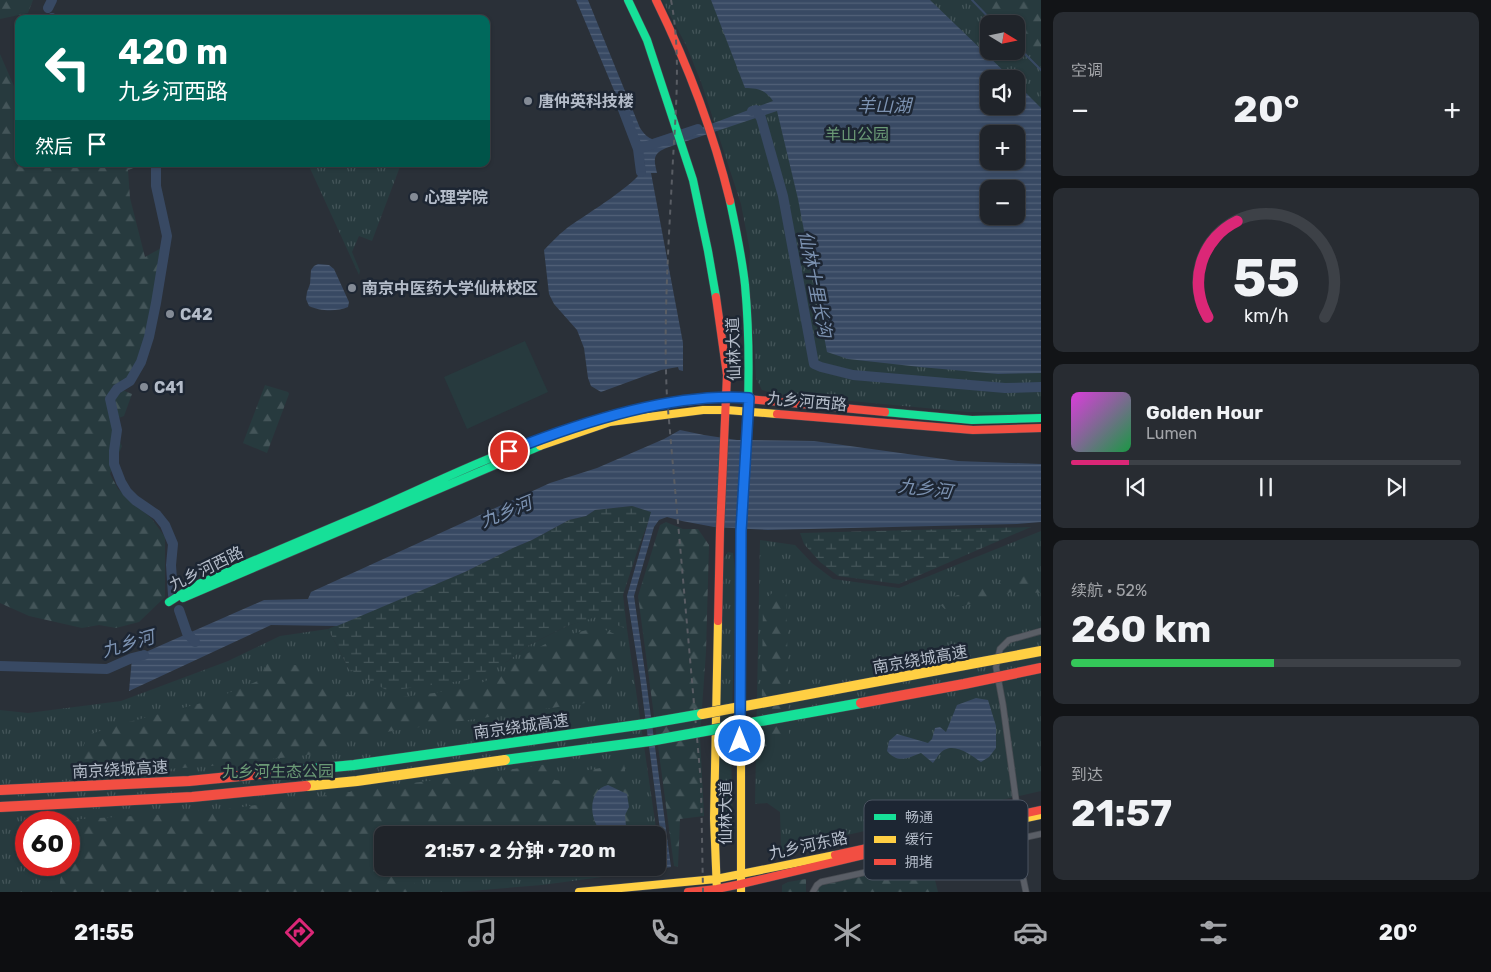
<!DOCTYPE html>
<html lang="zh">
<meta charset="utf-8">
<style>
body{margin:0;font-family:Rubik,"Noto Sans SC",sans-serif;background:#282c32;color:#f1f3f6;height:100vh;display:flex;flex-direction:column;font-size:19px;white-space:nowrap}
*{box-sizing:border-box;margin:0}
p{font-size:16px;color:#a2a4a8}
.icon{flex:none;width:28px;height:28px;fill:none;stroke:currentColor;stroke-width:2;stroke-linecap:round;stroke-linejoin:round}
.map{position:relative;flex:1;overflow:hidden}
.sheet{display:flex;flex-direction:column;gap:12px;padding:12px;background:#121417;width:450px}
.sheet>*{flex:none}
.guide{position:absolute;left:15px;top:15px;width:475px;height:152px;border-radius:10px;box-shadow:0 1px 4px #0004,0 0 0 1px #3d4147;background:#00695c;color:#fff;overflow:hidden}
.needle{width:32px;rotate:100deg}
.controls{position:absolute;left:980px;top:15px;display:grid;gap:10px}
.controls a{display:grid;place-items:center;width:45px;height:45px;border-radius:10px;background:#20242a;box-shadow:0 1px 4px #0004,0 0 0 1px #3d4147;font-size:25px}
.speed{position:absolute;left:15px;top:811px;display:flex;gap:10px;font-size:25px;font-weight:700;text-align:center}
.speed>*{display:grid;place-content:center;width:65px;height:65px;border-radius:50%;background:#20242a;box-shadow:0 1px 4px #0004,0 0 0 1px #3d4147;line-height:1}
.speed .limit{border:8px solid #d22;background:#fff;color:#111}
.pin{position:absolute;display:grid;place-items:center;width:42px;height:42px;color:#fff;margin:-21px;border:2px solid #fff;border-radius:50%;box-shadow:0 1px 5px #0007}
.me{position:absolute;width:55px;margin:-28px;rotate:0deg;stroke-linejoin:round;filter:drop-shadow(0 0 4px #0008)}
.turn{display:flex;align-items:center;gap:18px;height:105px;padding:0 20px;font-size:22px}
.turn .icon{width:65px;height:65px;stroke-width:2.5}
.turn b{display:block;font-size:35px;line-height:42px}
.then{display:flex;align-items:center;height:48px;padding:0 20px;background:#0003;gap:10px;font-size:19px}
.big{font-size:38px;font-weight:700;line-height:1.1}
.sheet .widget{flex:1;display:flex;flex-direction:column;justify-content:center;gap:8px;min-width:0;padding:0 18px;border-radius:10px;background:#282c32}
.sheet .dial{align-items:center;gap:0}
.dial svg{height:130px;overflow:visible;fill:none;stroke:#3d4147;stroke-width:7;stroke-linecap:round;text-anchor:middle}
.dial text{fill:#f1f3f6;stroke:none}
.song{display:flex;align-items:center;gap:15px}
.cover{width:60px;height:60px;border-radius:8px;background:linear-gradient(135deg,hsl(300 70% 55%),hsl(140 70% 35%))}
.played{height:5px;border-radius:2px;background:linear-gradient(90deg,#db2777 15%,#3d4147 15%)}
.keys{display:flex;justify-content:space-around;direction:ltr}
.heat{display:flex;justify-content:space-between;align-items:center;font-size:28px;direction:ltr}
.charge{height:8px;border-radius:4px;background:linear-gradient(90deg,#34c759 52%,#3d4147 0)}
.trip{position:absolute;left:374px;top:826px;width:292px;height:50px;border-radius:10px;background:#20242a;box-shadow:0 1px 4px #0004,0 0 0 1px #3d4147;font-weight:700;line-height:50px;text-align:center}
.menu{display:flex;height:80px;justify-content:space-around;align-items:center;background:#0d0e11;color:#a2a4a8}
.menu .icon{width:35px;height:35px}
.menu .current{color:#db2777}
.menu b{font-size:22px;color:#f1f3f6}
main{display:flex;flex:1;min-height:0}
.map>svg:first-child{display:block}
</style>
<main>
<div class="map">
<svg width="1041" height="892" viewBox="0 0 1041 892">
<defs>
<pattern id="grass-tufts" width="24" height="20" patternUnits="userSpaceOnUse" patternTransform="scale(1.25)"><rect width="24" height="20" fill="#273a3e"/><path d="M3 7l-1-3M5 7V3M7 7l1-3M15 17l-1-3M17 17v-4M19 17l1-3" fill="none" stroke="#445559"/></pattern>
<pattern id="forest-firs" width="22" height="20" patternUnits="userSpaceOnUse" patternTransform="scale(1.25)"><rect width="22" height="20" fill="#273a3e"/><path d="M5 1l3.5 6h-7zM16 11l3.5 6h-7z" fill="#445559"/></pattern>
<pattern id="wetland-marsh" width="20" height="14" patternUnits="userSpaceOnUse" patternTransform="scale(1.25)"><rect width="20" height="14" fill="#273a3e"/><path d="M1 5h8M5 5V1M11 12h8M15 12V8" fill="none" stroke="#445559"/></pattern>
<pattern id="water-rules" width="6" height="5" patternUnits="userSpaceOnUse" patternTransform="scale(1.25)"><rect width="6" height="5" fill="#384963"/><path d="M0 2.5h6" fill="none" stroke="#526178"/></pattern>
</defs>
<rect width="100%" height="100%" fill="#2a3038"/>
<path fill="url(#grass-tufts)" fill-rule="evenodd" d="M 662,0 L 1041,0 L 1041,412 L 968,412 L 776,394 L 762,390 L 756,378 L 754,344 L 748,283 L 750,251 L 741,204 L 701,82 L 686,45 ZM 989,24 L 1016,24 L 1016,51 L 989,51 ZM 989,79 L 1016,79 L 1016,106 L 989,106 ZM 989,134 L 1016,134 L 1016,161 L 989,161 ZM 989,189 L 1016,189 L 1016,216 L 989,216 Z
M 308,164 L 401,164 L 372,241 L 359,236 L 352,252 L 360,271 L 359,275 Z
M 1041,531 L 1041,791 L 781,850 L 780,812 L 767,803 L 755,804 L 760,540 L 795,545 L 812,563 L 833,579 L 899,588 Z
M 728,552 L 733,553 L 736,578 L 731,746 L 733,839 L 727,844 L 723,843 L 720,839 L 718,746 L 724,558 Z
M 596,616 L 627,629 L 657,835 L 382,835 L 382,868 L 658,868 L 658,836 L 662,869 L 542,885 L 458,892 L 0,892 L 0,710 L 28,713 L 121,701 L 228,661 L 280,636 L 328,629 L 349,669 L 505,663 L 529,645 L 567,626 ZM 26,822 L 69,822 L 69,865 L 26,865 Z"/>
<path fill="url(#forest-firs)" d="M 0,0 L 33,0 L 28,13 L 0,19 Z
M 975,0 L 1041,0 L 1041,62 L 1016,39 L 1016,24 L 1000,24 Z
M 0,54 L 17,93 L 19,94 L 19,164 L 138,164 L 137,167 L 128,170 L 130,198 L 145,257 L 163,247 L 145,342 L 134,371 L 127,380 L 112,386 L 132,394 L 124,416 L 116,419 L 119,440 L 122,446 L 110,474 L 118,489 L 152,519 L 165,537 L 165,597 L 139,622 L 116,628 L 99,625 L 82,628 L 29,616 L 0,603 Z
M 265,385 L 288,392 L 289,394 L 267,453 L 243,443 Z
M 666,522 L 683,529 L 698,529 L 709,545 L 706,652 L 700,736 L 704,816 L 680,819 L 678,867 L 674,866 L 638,596 L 660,525 Z
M 1041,571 L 1041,593 L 1015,591 L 946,611 L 941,605 L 955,596 Z
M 786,581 L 789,736 L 761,764 L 763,601 Z
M 599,627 L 619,636 L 622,661 C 609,675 610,681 613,699 L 365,735 C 349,732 345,736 342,751 L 211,766 L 78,775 L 79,757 L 88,735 L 121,724 L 209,701 L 260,680 L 267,663 L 296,665 L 333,692 L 379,700 L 434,693 L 479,684 L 505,672 L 524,655 L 559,637 Z
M 548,764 L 550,777 L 555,780 L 563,781 L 571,773 L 624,764 L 635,835 L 382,835 L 382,868 L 413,868 L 415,892 L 59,892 L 62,865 L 69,865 L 69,824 L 80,819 L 207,812 Z
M 911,866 L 924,874 L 933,872 L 938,892 L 816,892 L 820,886 L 825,884 Z
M 806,879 L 806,892 L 782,892 L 782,885 L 788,882 Z"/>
<path fill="url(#wetland-marsh)" d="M 632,506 L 652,512 L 638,549 L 623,595 L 627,629 L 596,617 L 567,626 L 529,645 L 505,663 L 467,680 L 388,691 L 349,669 L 328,629 L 465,572 L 513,548 L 532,540 L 569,520 L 586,516 L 595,510 Z
M 1031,527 L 899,584 L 838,576 L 820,562 L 804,544 L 800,533 Z"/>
<path fill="#273a3e" d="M 525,341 L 548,392 L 467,429 L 444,377 Z"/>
<path fill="url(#water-rules)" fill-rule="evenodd" d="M 576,0 L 588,0 L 640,128 C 647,139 655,142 668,140 L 773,101 C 766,90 758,88 745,88 L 711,0 L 930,0 L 1012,79 L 989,79 L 989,106 L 1016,106 L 1016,83 L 1041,108 L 1041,373 L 998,374 L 920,367 L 848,359 L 827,352 L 798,199 L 777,111 L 666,148 C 652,154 654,160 657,173 L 651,173 L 683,343 L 683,371 L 679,370 L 678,367 L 661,370 L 601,392 L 591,386 L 588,378 L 584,348 L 577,330 L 554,304 L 549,294 L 544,250 C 551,243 558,235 566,229 C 581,217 644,181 645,164 ZM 989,134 L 1016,134 L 1016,161 L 989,161 ZM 989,189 L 1016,189 L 1016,216 L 989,216 Z
M 318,264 L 329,265 L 334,269 L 349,302 L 348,307 C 337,312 319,311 309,306 L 306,299 L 307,292 L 310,284 L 311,270 L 314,266 Z
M 680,430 L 704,435 L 737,440 L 814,441 L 958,461 L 1041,464 L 1041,522 L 1017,524 L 768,530 L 714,527 L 682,521 L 667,517 L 659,520 L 654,527 L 634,596 L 646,679 L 671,867 L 665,868 L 640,678 L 627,596 L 651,512 L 632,506 L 595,510 L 586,516 L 569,520 L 532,540 L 513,548 L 465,572 L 337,626 L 271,625 L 129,691 L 132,658 L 264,600 L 308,599 L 311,592 L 550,483 L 597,468 L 664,439 Z
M 976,698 L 988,700 L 996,726 L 996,748 L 989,757 L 981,762 C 971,755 956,743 944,750 C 939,753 936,759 933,763 L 921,753 C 908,758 898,764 887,751 L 889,741 L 897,734 L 928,743 L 932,739 L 935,728 L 940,727 L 946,732 L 957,705 Z
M 608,785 L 627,794 L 629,807 L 625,815 L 626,826 L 624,835 C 620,835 613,836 608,835 C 589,829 585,790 608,785 Z"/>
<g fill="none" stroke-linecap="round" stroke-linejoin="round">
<path stroke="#384963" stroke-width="2" d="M 972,0 L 995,24
M 1016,45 L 1041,70"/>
<path stroke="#384963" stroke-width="10" d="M 48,8 L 52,0
M 52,18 L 52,19
M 619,99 L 638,149 L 641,172
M 752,111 L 756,110 L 761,118 L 783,196 L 814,364 L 821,367 L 853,375 L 1005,388 L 1041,387
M 638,149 L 698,129
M 156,164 L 156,186 L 167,236 L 156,303 L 149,337 L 141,362 L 130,381 L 117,389 L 110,399 L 117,430 L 114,451 L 114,464 L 121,482 L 127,492 L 135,500 L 157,515 L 165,525 L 173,544 L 171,565 L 173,595
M 179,610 L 187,633 L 195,642
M 0,666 L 107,669 L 132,658 L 144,655"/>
<defs>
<path id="street" d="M 1018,815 L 1003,705 L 996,667 L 1000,649 L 1009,640 L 1041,631
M 1015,839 L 1026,892
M 813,892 L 817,885 L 821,882 L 1041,834"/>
<path id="fast" d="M 628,0 L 647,40 L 693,180 L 708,251 L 716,297
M 730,201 C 736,229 742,257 745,285 C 751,349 749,413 744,477
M 885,412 L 972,420 L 1041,418
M 183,598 L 540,446
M 169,602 L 194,586 C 251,562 309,537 366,513 C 428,486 488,456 552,435"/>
<path id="slow" d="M 540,446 L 610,422 L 703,410 L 727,410 L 777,414
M 1017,820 L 1041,815
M 579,892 L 716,879 L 835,855
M 717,892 L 714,818 L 718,621
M 741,892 L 741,555 L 744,477"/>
<path id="jam" d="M 656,0 C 688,65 713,131 730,201
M 716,297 L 727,375 L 720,530 L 718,621
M 777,414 L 973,430 L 1041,428
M 552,435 L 610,415 L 665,404 L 727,397 L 885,412
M 835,855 L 1041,810
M 688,892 L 717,889 L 741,884 L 935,838"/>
</defs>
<use href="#street" stroke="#484c53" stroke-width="7"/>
<use href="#fast" stroke="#484c53" stroke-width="9"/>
<use href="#slow" stroke="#484c53" stroke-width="9"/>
<use href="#jam" stroke="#484c53" stroke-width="9"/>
<use href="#street" stroke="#5a5e66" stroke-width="5.5"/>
<use href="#fast" stroke="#16e098" stroke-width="8"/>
<use href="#slow" stroke="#ffcf43" stroke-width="8"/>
<use href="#jam" stroke="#f24e42" stroke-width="8"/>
<path stroke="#595d64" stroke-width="2" stroke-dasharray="5 5" stroke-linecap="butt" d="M 671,0 C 681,51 676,108 673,159 C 669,239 663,318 667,398 L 701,783 L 703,892"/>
<defs>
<path id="fast-bridge" d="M 505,760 L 650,741 L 861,703
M 280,772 L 354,765 L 645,724 L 702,714"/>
<path id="slow-bridge" d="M 702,714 L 1041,651
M 306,786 L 357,781 L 505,760"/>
<path id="jam-bridge" d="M 861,703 L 964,684 L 1041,668
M 0,790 L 189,781 L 280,772
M 0,807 L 192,797 L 306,786"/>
</defs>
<use href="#fast-bridge" stroke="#474c53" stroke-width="11" stroke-linecap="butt"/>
<use href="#slow-bridge" stroke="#474c53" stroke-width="11" stroke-linecap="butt"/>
<use href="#jam-bridge" stroke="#474c53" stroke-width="11" stroke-linecap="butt"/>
<use href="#fast-bridge" stroke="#16e098" stroke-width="10"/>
<use href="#slow-bridge" stroke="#ffcf43" stroke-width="10"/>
<use href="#jam-bridge" stroke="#f24e42" stroke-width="10"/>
</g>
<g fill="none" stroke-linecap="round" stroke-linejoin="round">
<defs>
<path id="route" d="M 509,451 C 579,423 673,392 749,398 L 741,531 L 740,741"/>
</defs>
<use href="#route" stroke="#114b97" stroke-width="12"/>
<use href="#route" stroke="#1a73e8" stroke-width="9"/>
</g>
<g fill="#848b96" stroke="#1d2633" stroke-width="2">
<circle cx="528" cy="101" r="5"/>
<circle cx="414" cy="197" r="5"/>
<circle cx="352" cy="288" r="5"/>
<circle cx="170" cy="314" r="5"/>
<circle cx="144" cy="387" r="5"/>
</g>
<g text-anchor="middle" stroke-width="5" stroke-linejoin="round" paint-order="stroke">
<g font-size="16" font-weight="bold" fill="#b4bcc9" stroke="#1d2633" text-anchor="start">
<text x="538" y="107">唐仲英科技楼</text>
<text x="424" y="203">心理学院</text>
<text x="362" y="294">南京中医药大学仙林校区</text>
<text x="180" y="320">C42</text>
<text x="154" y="393">C41</text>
</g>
<g font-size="16" fill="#6b9a76" stroke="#1d2633">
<text x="857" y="140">羊山公园</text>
<text x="278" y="777">九乡河生态公园</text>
</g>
<g font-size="16" fill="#b4bcc9" stroke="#1d2633">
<text transform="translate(733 349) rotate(-92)" y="6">仙林大道</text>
<text transform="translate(807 401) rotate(5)" y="6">九乡河西路</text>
<text transform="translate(206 568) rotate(-26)" y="6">九乡河西路</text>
<text transform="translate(920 659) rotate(-10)" y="6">南京绕城高速</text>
<text transform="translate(521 726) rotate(-8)" y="6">南京绕城高速</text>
<text transform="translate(120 769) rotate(-3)" y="6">南京绕城高速</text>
<text transform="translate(725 813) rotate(-90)" y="6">仙林大道</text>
<text transform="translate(808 845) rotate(-12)" y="6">九乡河东路</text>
</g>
<g font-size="18" font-style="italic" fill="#7c92b1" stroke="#1d2633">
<text x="884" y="112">羊山湖</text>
<text transform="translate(815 284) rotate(79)" y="6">仙林十里长沟</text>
<text transform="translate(925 489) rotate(7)" y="6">九乡河</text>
<text transform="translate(506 512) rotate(-22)" y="6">九乡河</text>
<text transform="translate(128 644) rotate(-16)" y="6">九乡河</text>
</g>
</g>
<rect x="864" y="800" width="164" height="80" rx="8" fill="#1d2633" stroke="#4a5360" stroke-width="1"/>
<rect x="874" y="814" width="22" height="6" fill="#16e098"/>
<rect x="874" y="836" width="22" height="7" fill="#ffcf43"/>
<rect x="874" y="859" width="22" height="6" fill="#f24e42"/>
<g font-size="14" fill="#b4bcc9">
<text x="905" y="822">畅通</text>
<text x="905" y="844">缓行</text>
<text x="905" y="867">拥堵</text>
</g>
</svg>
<div class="controls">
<a><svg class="needle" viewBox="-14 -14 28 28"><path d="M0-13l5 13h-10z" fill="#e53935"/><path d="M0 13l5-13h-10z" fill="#a2a4a8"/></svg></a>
<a><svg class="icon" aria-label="sound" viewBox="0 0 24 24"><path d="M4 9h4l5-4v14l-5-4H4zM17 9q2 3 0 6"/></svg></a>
<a>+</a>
<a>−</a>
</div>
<div class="speed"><div class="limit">60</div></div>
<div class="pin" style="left:509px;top:451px;background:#d93025"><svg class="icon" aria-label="arrive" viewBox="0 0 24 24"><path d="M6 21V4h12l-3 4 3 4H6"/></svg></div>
<svg class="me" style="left:740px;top:741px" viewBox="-20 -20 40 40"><circle r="17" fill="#1a73e8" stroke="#fff" stroke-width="3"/><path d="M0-11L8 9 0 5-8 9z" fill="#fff"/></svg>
<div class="trip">21:57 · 2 分钟 · 720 m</div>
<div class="guide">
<div class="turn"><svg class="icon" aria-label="left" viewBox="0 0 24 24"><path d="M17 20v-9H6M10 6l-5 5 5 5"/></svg><div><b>420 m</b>九乡河西路</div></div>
<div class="then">然后<svg class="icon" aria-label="arrive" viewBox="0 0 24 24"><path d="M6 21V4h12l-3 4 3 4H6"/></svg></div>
</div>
</div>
<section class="sheet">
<div class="widget"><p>空调</p>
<div class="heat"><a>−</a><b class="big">20°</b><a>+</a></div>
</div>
<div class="widget dial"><svg viewBox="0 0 100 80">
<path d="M14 69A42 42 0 1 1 86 69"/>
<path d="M14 69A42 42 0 0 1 32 10" stroke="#db2777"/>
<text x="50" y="56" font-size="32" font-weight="700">55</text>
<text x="50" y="72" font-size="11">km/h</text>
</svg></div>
<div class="widget">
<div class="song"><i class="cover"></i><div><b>Golden Hour</b><p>Lumen</p></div></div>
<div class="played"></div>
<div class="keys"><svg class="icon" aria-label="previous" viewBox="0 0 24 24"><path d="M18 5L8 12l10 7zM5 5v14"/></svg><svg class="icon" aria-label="pause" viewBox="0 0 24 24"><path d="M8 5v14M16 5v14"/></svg><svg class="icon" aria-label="next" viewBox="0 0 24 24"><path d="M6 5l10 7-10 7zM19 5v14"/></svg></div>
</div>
<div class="widget"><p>续航 · 52%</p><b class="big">260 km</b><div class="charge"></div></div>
<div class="widget"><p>到达</p><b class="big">21:57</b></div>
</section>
</main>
<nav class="menu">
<b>21:55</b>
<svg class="icon current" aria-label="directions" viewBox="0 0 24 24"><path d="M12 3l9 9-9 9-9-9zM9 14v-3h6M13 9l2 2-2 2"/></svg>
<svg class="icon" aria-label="music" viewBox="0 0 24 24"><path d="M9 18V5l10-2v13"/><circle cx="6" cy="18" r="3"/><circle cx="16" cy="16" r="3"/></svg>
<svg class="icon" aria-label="phone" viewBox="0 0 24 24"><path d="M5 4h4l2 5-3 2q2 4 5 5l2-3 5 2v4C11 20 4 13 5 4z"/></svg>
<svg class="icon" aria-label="climate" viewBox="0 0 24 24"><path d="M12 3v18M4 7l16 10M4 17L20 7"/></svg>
<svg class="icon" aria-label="car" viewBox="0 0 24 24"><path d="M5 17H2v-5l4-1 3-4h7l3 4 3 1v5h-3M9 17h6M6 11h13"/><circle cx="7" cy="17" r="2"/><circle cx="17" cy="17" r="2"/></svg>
<svg class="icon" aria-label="filters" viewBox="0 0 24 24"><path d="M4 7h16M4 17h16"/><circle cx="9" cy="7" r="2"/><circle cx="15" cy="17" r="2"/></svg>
<b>20°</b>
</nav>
